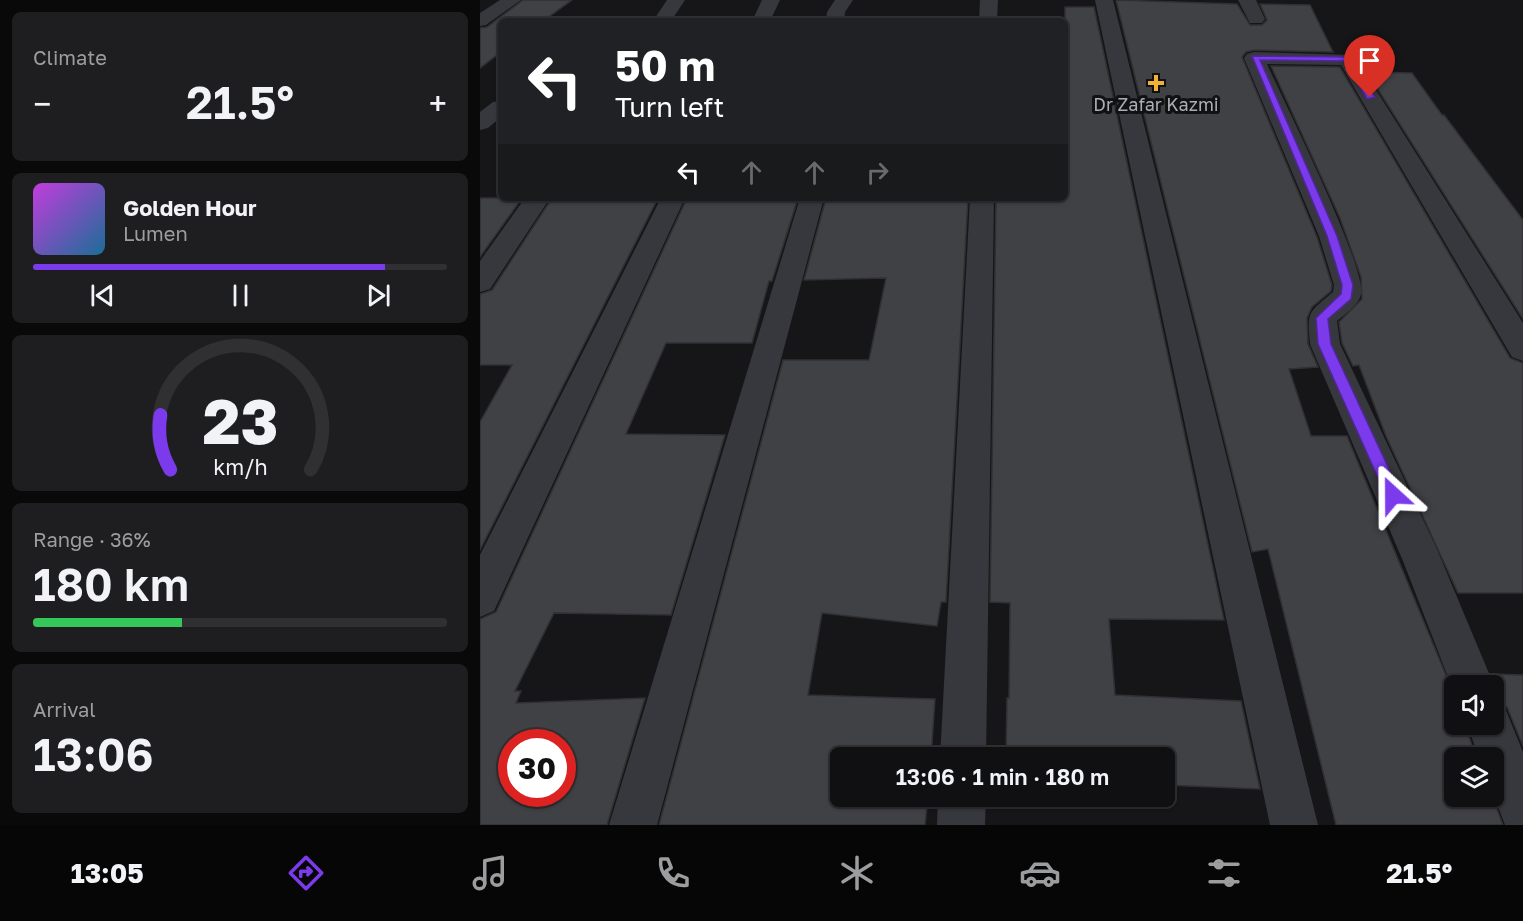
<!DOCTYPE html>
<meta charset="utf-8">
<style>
body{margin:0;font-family:"Golos Text",sans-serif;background:#1e1e20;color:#f1f3f6;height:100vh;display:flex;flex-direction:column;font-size:22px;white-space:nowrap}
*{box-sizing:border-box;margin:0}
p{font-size:20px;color:#9c9d9f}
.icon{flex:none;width:33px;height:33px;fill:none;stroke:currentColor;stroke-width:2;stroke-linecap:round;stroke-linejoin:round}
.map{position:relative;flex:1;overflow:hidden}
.drawer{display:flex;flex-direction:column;gap:12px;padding:12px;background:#09090a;width:480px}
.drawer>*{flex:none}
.guide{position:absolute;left:18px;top:18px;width:570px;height:183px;border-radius:9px;box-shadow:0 2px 4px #0004,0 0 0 2px #303032;background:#202124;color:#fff;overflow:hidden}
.fabs{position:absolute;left:964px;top:675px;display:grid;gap:12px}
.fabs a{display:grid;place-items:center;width:60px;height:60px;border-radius:9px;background:#101012;box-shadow:0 2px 4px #0004,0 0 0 2px #303032;font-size:30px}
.speed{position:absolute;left:18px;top:729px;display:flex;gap:12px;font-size:30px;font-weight:700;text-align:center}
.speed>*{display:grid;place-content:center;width:78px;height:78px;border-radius:50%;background:#101012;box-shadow:0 2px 4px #0004,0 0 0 2px #303032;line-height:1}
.speed .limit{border:9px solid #d22;background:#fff;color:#111}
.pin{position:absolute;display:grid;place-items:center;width:51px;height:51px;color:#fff;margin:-62px -26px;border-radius:50% 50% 50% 0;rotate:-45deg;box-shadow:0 0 6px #0007}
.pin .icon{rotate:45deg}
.me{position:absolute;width:66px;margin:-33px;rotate:336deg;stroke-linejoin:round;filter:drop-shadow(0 0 4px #0008)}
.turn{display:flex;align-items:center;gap:21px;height:126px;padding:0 18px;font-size:27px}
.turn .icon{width:78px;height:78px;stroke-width:2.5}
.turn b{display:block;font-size:42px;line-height:51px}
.lanes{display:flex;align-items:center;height:57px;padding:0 18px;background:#0003;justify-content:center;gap:30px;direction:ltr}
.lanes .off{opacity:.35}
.big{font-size:45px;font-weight:600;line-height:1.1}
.drawer .widget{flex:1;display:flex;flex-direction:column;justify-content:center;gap:9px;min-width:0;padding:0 21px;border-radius:9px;background:#1e1e20}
.drawer .dial{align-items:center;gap:0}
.dial svg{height:156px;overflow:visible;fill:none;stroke:#303032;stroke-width:7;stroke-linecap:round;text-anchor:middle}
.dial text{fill:#f1f3f6;stroke:none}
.song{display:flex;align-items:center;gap:18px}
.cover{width:72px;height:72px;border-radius:9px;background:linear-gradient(135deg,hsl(290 70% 55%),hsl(200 70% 35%))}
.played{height:6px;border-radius:3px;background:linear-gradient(90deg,#7c3aed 85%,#303032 85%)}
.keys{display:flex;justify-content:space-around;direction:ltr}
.heat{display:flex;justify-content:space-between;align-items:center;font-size:33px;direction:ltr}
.charge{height:9px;border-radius:4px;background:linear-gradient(90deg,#34c759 36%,#303032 0)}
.trip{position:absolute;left:350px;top:747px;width:345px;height:60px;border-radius:9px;background:#101012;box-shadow:0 2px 4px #0004,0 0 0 2px #303032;font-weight:600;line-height:60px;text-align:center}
.menu{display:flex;height:96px;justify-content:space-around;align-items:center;background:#060607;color:#9c9d9f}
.menu .icon{width:42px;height:42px}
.menu .on{color:#7c3aed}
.menu b{font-size:27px;color:#f1f3f6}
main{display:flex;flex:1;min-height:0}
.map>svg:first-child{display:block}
</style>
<main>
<section class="drawer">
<div class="widget"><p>Climate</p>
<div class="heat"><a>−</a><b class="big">21.5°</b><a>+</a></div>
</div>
<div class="widget">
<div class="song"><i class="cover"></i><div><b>Golden Hour</b><p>Lumen</p></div></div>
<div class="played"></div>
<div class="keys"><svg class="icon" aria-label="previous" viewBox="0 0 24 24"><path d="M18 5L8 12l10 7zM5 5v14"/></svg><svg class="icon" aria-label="pause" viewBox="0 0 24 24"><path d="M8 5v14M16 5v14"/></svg><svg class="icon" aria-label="next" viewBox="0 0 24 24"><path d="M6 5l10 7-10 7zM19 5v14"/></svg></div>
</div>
<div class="widget dial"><svg viewBox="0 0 100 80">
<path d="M14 69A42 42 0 1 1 86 69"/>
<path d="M14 69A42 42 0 0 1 9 41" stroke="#7c3aed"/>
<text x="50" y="56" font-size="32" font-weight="700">23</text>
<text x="50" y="72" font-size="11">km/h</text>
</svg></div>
<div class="widget"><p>Range · 36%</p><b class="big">180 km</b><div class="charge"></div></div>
<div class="widget"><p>Arrival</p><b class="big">13:06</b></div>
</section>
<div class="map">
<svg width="1043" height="825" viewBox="0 0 1043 825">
<rect width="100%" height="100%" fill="#161618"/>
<path fill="#404145" stroke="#303034" stroke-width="1.5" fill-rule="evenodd" d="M 43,0 L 92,0 L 63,21 L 21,21 L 21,52 L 0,68 L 0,28 L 7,27 Z
M 636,0 L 757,4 L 770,25 L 782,25 L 787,20 L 780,4 L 830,5 L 853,52 L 774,50 L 766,52 L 762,57 L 837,237 L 852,285 L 851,291 L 832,307 L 827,318 L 828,344 L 838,367 L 809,369 L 831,436 L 867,436 L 975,697 L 975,724 L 985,724 L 996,758 L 975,758 L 975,796 L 1012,796 L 1023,825 L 856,825 L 788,549 L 772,552 Z
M 585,7 L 614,7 L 744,620 L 629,619 L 635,695 L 761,701 L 780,789 L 684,785 L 684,758 L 526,758 L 527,698 L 529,698 L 530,603 L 510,602 L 516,198 L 585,198 Z
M 791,66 L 860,67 L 1030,358 L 1043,363 L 1043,593 L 978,593 L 906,436 L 879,365 L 873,366 L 862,343 L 859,322 L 882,299 L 881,277 L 860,218 Z
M 887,72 L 932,73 L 962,115 L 964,115 L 1043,220 L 1043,319 Z
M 0,198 L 42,198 L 0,257 Z
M 72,198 L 178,198 L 0,550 L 0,422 L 32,365 L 0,365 L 0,294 L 12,290 Z
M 207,198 L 318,198 L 292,281 L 289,281 L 272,343 L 186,343 L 146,434 L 245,435 L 191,615 L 74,613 L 35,691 L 41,691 L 36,703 L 165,698 L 127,825 L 0,825 L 0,619 L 16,612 ZM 32,742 L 82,742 L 82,794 L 32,794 Z
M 346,198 L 488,198 L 466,602 L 461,602 L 457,626 L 342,613 L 328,695 L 455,699 L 451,758 L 360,758 L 360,796 L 448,796 L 445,825 L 179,825 L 303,360 L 389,360 L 406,278 L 324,280 Z
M 1012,674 L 1043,675 L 1043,746 L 1027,707 L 1014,702 L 1014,690 L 1017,685 Z"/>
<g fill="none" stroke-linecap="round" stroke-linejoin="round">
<path fill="#37383d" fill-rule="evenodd" d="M 20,0 L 41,0 L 6,25 L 0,26 L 0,13 Z
M 187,0 L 205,0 L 191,21 L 173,21 Z
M 282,0 L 300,0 L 290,21 L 272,21 Z
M 355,0 L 373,0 L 365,12 L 364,21 L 346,21 L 347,12 Z
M 500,0 L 518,0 L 517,21 L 499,21 Z
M 615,0 L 633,0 L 838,825 L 790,825 Z
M 758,0 L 776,0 L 785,19 L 782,23 L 770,23 Z
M 774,52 L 874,55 L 1043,323 L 1043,361 L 1032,357 L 861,65 L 787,64 C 803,99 887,268 881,294 C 879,305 865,314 857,321 L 860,344 L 956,547 L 1008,671 L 1015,686 L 1014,688 L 1014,686 L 975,686 L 975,695 L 923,561 L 830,344 C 827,311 828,313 853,292 L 854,285 L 839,236 L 764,58 L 767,54 Z
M 21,101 L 21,117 L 8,128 L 0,130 L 0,112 L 13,102 Z
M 45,198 L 70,198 L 10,289 L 0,292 L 0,261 Z
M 181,198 L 205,198 L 14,611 L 0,617 L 0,555 Z
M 320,198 L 344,198 L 177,825 L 129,825 Z
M 490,198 L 514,198 L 506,758 L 460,758 Z
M 1014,704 L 1025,708 L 1043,752 L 1043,825 L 1025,825 L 1014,796 L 1014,758 L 999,758 L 987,724 L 1014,724 Z
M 458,796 L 506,796 L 505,825 L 457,825 Z"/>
</g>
<path fill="#7c3aed" stroke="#51269a" stroke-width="1.5" d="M 772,56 L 870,57 L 895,97 L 887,99 L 864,61 L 780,60 L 857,236 L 873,285 L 871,299 L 848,319 L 851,344 L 921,495 L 918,500 L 913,502 L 908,500 L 838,344 L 836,318 L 861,294 L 862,285 L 847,236 Z"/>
<path fill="#f2b134" stroke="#111113" stroke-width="2" d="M673 74h6v6h6v6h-6v6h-6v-6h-6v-6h6z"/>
<g text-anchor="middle" stroke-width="6" stroke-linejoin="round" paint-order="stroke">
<g font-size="18" fill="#a8adb8" stroke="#111113">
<text x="676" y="111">Dr Zafar Kazmi</text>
</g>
</g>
</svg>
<div class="fabs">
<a><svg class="icon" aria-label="sound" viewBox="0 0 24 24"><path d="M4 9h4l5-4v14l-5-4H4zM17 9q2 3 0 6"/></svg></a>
<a><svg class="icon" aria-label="layers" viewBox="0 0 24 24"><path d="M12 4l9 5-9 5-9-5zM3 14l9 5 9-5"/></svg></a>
</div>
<div class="speed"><div class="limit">30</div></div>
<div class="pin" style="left:890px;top:97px;background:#d93025"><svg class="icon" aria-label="arrive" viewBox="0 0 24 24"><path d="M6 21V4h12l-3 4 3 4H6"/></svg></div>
<svg class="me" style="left:913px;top:495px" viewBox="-20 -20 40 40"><path d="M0-17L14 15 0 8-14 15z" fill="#7c3aed" stroke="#fff" stroke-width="4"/></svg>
<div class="trip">13:06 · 1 min · 180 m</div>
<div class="guide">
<div class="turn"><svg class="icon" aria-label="left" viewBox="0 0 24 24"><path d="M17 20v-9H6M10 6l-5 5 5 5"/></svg><div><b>50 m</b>Turn left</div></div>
<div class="lanes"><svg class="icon" aria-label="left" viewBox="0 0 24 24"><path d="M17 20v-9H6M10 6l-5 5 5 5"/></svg><svg class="icon off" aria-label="ahead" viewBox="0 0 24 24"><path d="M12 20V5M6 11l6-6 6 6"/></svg><svg class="icon off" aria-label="ahead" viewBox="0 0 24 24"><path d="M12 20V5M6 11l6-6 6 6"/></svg><svg class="icon off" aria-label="right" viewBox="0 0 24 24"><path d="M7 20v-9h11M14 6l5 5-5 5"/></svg></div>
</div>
</div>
</main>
<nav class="menu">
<b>13:05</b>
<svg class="icon on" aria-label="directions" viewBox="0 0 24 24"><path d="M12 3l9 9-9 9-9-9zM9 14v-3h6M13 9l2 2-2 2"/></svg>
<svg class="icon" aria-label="music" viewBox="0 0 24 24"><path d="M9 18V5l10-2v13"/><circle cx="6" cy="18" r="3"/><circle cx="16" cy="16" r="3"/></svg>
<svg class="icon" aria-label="phone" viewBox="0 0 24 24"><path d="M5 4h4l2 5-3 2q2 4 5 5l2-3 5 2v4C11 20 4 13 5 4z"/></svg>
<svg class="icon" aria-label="climate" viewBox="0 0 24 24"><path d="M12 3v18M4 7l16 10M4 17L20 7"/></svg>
<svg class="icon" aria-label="car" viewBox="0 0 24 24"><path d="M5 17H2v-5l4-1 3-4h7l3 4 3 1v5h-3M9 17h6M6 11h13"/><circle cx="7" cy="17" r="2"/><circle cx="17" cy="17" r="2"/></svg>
<svg class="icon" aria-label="filters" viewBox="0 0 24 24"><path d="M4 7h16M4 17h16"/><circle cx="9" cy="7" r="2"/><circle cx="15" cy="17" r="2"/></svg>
<b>21.5°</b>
</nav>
